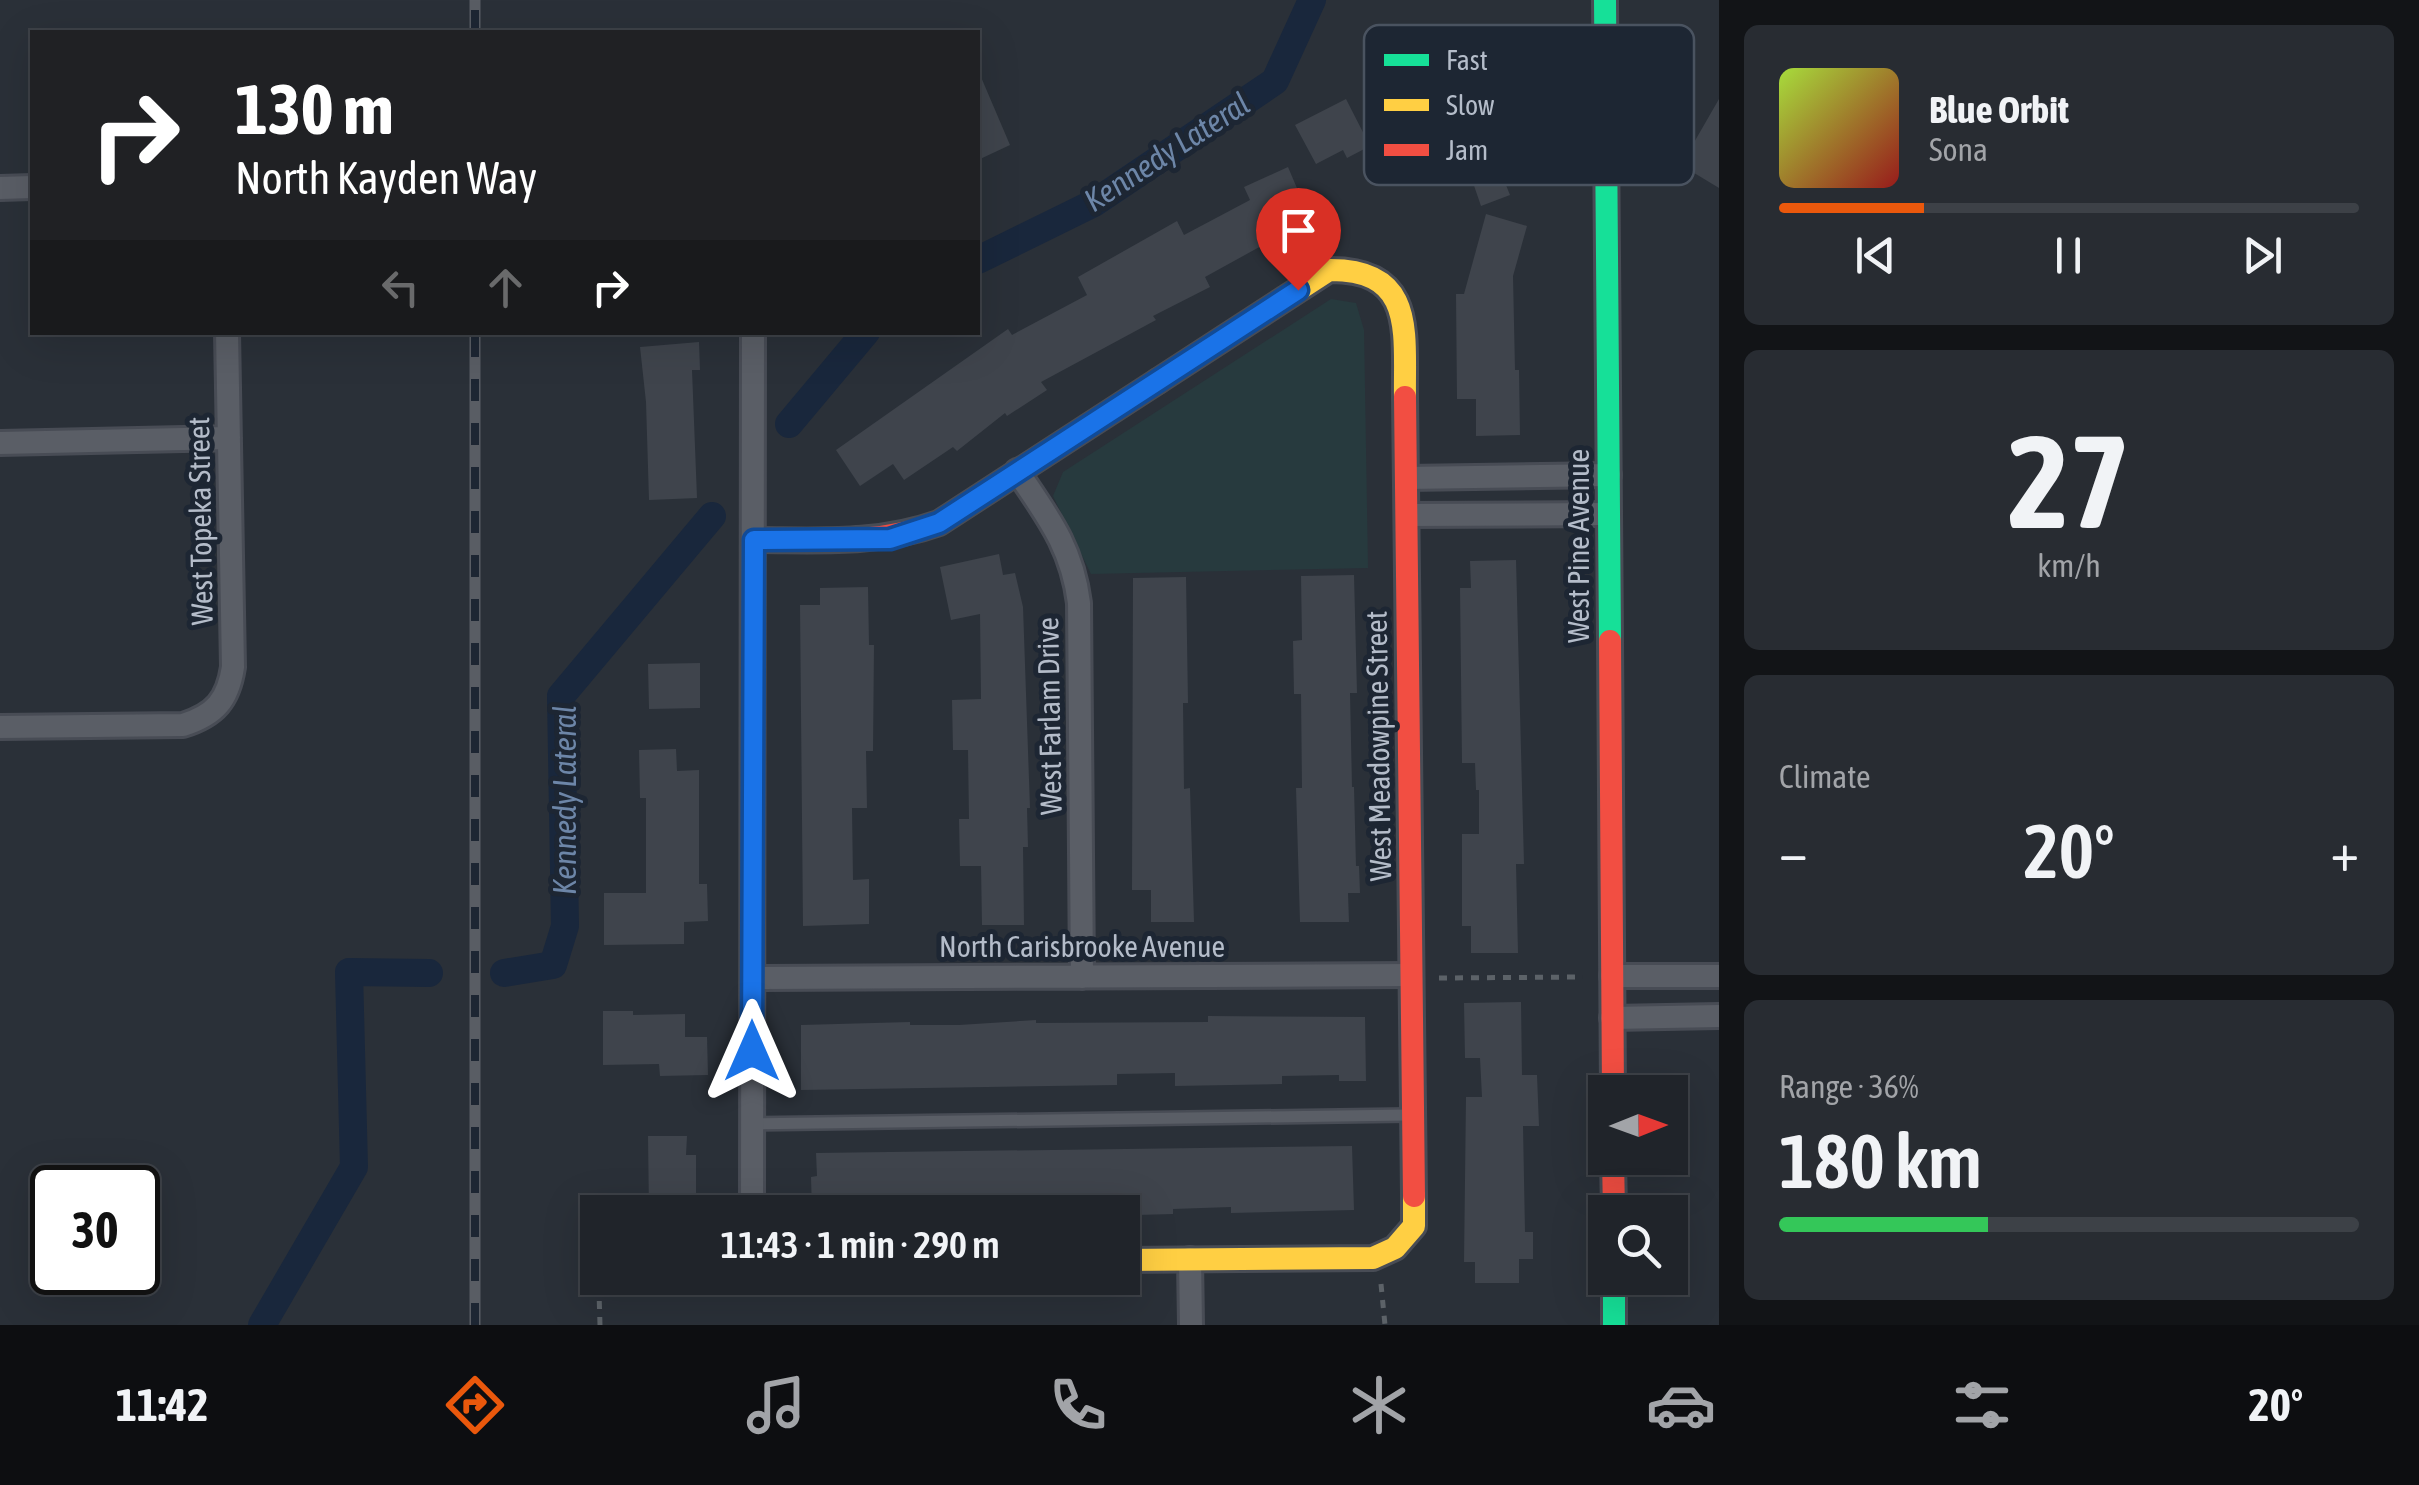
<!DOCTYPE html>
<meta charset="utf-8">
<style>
body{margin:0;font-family:"Asap Condensed",sans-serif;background:#282c32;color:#f1f3f6;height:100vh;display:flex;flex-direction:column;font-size:38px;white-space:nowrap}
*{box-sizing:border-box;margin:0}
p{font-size:32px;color:#a2a4a8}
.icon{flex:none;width:55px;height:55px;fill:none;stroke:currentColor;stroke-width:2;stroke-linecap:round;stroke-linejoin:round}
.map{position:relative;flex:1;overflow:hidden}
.details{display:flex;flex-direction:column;gap:25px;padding:25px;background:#121417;width:700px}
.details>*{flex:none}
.hud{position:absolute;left:30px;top:30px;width:950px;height:305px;border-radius:0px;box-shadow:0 10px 40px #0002,0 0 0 2px #3d4147;background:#202124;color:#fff;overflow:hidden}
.needle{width:65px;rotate:89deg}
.controls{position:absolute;left:1588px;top:1075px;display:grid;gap:20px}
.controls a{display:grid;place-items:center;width:100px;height:100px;border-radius:0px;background:#20242a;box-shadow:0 10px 40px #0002,0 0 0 2px #3d4147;font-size:50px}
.speed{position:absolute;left:30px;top:1165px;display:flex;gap:20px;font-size:50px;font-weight:700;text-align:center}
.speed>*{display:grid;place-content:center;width:130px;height:130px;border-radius:50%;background:#20242a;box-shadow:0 10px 40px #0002,0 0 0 2px #3d4147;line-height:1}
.speed .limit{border:5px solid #111;border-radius:15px;background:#fff;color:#111}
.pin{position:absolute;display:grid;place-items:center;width:85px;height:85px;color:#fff;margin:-102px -42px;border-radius:50% 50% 50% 0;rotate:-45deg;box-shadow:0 0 10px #0007}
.pin .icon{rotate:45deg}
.me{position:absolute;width:110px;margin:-55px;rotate:0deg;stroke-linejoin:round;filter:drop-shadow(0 0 8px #0008)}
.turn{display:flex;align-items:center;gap:35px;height:210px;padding:0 40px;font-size:45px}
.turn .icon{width:130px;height:130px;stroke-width:2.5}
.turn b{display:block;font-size:70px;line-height:85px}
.lanes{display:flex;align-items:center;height:95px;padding:0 40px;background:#0003;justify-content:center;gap:50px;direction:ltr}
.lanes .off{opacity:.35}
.big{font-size:75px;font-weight:600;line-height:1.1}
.details .card{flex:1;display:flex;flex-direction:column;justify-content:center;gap:15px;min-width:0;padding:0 35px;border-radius:15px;background:#282c32}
.details .dial{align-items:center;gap:0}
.dial b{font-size:130px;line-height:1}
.song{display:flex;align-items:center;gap:30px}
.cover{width:120px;height:120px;border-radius:15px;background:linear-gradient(135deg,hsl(80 70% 55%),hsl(0 70% 35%))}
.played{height:10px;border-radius:5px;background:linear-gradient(90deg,#ea580c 25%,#3d4147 25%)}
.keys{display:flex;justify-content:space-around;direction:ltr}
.heat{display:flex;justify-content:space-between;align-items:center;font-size:55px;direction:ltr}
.charge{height:15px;border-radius:8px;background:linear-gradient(90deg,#34c759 36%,#3d4147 0)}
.trip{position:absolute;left:580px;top:1195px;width:560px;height:100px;border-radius:0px;background:#20242a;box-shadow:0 10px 40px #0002,0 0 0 2px #3d4147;font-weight:600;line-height:100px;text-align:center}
.tabs{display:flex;height:160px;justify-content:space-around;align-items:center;background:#0d0e11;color:#a2a4a8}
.tabs .icon{width:70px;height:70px}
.tabs .active{color:#ea580c}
.tabs b{font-size:45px;color:#f1f3f6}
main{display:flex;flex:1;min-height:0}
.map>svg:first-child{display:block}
</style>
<main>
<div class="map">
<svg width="1719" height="1325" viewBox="0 0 1719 1325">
<rect width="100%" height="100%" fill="#2a3038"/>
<path fill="#273a3e" d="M 1331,299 L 1356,303 L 1364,330 L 1368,568 L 1091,574 L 1053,496 L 1063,472 Z"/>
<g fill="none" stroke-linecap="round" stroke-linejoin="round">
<path stroke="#19273c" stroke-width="28" d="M 978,260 L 1094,203 L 1275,81 L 1312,0
M 789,424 L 866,332
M 504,973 L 553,965 L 565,926 L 561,696 L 712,516
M 262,1325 L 354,1167 L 349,972 L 429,973"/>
</g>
<path fill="#3f444c" d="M 978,70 L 1010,145 L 978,160 Z
M 1346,99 L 1370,146 L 1347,158 L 1343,150 L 1316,164 L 1295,125 Z
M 1719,99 L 1719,188 L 1681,165 Z
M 1510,122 L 1529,177 L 1506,185 L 1510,195 L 1481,206 L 1458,139 Z
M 1288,167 L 1308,214 L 1258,236 L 1263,245 L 1205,277 L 1210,287 L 1153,316 L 1156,320 L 1041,382 L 1047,390 L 1007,416 L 1005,413 L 957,451 L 953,447 L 904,480 L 893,464 L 860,486 L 836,450 L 1008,329 L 1012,335 L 1087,295 L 1078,277 L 1177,221 L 1184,235 L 1250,200 L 1244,187 Z
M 1486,214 L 1527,226 L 1513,276 L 1515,370 L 1519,370 L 1520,435 L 1476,436 L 1476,399 L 1457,399 L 1456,294 L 1464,294 Z
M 699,342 L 700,370 L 692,370 L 697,498 L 649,500 L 646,402 L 640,347 Z
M 999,554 L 1003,575 L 1015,573 L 1023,607 L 1030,808 L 1027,808 L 1028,847 L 1023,847 L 1024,925 L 982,925 L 981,866 L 960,866 L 959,819 L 969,819 L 968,750 L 953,750 L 952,700 L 981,699 L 980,614 L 951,620 L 940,567 Z
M 1516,560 L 1524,864 L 1516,864 L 1518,953 L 1471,953 L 1471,926 L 1462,926 L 1462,834 L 1479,834 L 1479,790 L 1476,790 L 1475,763 L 1462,763 L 1460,588 L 1471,588 L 1470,561 Z
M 1354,575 L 1357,693 L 1350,693 L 1352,787 L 1354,787 L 1356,866 L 1359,866 L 1360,893 L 1348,893 L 1349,922 L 1300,922 L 1296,788 L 1302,788 L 1301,694 L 1294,694 L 1293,641 L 1302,640 L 1301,576 Z
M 1186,577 L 1188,703 L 1183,703 L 1184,789 L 1190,788 L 1194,922 L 1151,922 L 1151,890 L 1132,890 L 1133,578 Z
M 868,587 L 869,645 L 874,645 L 873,751 L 866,751 L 867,808 L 852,808 L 853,880 L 869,879 L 869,924 L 803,926 L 800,605 L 820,605 L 820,588 Z
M 700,663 L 700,708 L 649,709 L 648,664 Z
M 676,749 L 677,771 L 699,770 L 699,884 L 707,884 L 708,921 L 684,922 L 684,944 L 604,945 L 604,893 L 646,893 L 646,798 L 640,798 L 639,750 Z
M 1521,1002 L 1522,1075 L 1537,1075 L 1539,1126 L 1523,1126 L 1525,1232 L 1533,1232 L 1533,1259 L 1519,1259 L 1519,1283 L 1475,1283 L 1475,1262 L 1464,1262 L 1466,1097 L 1482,1097 L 1480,1058 L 1465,1058 L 1464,1003 Z
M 603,1011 L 633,1011 L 633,1015 L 685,1014 L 685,1037 L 707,1037 L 708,1075 L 660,1076 L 659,1064 L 603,1065 Z
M 1208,1016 L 1365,1017 L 1366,1081 L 1339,1081 L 1339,1075 L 1282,1076 L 1282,1084 L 1175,1086 L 1175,1073 L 1117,1074 L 1117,1085 L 801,1090 L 801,1025 L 910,1022 L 910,1025 L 959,1025 L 1036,1020 L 1036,1023 L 1208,1022 Z
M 648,1136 L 687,1136 L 686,1155 L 696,1155 L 696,1212 L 649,1212 Z
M 1352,1146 L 1354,1210 L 1231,1213 L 1231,1207 L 1173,1209 L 1173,1214 L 1137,1215 L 1045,1212 L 1045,1208 L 986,1212 L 812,1212 L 811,1177 L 817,1176 L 816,1153 Z"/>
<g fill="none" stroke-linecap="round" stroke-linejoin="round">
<defs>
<path id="lane" d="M 752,1124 L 1408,1115"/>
<path id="street" d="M 0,188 L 32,187
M 0,443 L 229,438
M 1017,471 C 1048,517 1072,547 1079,603 L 1082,977
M 1406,478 L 1609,475
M 1407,515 L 1609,514
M 0,727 L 183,725 C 215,715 228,700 233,667 L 227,332
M 1612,976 L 1719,976
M 753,978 L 1411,975
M 1612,1018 L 1719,1016
M 752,1212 L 753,332
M 1190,1259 L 1191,1325"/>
<path id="fast" d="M 1605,0 L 1610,641
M 1614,1278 L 1614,1325"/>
<path id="slow" d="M 1158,381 L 1329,270 C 1416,269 1404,333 1405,397
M 1122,1260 L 1373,1258 L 1395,1248 L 1414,1226 L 1414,1196"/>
<path id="jam" d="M 1405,397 L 1414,1196
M 754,540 C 817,540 878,545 939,523 L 1158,381
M 1610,641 L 1613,1092
M 1613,1158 L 1614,1212"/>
</defs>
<use href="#lane" stroke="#484c55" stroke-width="16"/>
<use href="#street" stroke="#484c55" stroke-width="28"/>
<use href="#fast" stroke="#484c55" stroke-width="28"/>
<use href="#slow" stroke="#484c55" stroke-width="28"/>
<use href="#jam" stroke="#484c55" stroke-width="28"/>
<path stroke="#5c6268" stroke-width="5" stroke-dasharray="8 8" stroke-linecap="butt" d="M 1439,978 L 1583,977
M 1381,1284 L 1385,1325
M 600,1325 L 599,1292 L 602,1278"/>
<use href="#lane" stroke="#5a5e66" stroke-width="11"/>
<use href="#street" stroke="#5a5e66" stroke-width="22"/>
<use href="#fast" stroke="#16e098" stroke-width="22"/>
<use href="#slow" stroke="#ffcf43" stroke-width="22"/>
<use href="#jam" stroke="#f24e42" stroke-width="22"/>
<defs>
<path id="rail" d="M 475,32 L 475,0
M 475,1325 L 475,332"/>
</defs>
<use href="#rail" stroke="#595d64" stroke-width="11"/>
<use href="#rail" stroke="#1d2633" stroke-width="8" stroke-dasharray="22" stroke-linecap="butt"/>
</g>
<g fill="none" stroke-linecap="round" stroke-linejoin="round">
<defs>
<path id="route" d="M 752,1051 L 754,540 L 890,539 L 939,523 L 1298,290"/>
</defs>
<use href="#route" stroke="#114b97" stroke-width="25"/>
<use href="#route" stroke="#1a73e8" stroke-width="18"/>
</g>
<g text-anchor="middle" stroke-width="10" stroke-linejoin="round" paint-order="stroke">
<g font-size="30" fill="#b4bcc9" stroke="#1d2633">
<text transform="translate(201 521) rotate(-91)" y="10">West Topeka Street</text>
<text transform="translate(1579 546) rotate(-90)" y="10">West Pine Avenue</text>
<text transform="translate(1050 716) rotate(-91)" y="10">West Farlam Drive</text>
<text transform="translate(1379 746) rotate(-91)" y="10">West Meadowpine Street</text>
<text x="1082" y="957">North Carisbrooke Avenue</text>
</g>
<g font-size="32" font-style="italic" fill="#6d86a8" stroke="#1d2633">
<text transform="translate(1167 152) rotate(-33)" y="11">Kennedy Lateral</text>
<text transform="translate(565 800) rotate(-90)" y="11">Kennedy Lateral</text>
</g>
</g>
<rect x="1364" y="25" width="330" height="160" rx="15" fill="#1d2633" stroke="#4a5360" stroke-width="2.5"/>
<rect x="1384" y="54" width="45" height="12" fill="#16e098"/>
<rect x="1384" y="99" width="45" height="12" fill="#ffcf43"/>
<rect x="1384" y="144" width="45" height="12" fill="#f24e42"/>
<g font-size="28" fill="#b4bcc9">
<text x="1446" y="70">Fast</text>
<text x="1446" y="115">Slow</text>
<text x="1446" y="160">Jam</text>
</g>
</svg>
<div class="controls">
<a><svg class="needle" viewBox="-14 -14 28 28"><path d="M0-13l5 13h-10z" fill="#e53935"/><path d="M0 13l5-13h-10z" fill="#a2a4a8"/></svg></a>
<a><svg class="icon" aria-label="search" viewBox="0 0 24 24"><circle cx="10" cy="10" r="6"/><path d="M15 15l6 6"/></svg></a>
</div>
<div class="speed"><div class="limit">30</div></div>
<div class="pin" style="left:1298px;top:290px;background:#d93025"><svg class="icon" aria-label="arrive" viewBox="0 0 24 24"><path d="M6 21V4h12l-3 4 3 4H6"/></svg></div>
<svg class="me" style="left:752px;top:1051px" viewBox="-20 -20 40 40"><path d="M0-17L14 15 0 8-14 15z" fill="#1a73e8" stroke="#fff" stroke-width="4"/></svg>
<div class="trip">11:43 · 1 min · 290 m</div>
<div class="hud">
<div class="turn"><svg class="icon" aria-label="right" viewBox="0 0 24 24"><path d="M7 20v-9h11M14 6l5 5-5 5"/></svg><div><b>130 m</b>North Kayden Way</div></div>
<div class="lanes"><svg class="icon off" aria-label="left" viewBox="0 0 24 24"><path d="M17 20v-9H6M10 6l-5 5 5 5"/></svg><svg class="icon off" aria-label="ahead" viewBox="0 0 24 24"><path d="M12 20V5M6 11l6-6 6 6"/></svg><svg class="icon" aria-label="right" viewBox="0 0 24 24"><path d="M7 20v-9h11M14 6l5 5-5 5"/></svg></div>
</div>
</div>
<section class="details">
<div class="card">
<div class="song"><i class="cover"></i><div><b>Blue Orbit</b><p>Sona</p></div></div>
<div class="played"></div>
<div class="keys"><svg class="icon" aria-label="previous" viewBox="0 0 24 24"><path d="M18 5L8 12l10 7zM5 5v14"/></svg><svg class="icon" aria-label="pause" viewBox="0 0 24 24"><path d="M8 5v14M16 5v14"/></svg><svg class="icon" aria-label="next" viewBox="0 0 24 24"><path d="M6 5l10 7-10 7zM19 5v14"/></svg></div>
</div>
<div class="card dial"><b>27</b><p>km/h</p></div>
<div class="card"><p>Climate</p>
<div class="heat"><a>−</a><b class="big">20°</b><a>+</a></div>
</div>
<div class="card"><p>Range · 36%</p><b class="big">180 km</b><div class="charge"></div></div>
</section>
</main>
<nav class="tabs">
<b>11:42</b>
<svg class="icon active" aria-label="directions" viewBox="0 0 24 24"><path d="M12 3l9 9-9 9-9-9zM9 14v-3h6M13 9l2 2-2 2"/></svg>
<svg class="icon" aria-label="music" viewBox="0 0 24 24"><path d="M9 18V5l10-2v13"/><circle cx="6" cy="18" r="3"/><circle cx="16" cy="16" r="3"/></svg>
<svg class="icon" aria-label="phone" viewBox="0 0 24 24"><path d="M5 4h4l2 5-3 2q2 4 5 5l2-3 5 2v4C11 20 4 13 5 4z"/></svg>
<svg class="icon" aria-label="climate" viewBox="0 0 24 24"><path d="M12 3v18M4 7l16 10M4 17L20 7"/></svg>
<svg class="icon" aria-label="car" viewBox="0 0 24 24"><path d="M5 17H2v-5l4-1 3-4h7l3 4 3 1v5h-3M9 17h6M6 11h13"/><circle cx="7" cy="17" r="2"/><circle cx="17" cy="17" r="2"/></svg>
<svg class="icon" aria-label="filters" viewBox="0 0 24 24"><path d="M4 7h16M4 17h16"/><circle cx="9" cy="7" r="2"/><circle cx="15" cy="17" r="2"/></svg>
<b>20°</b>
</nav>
